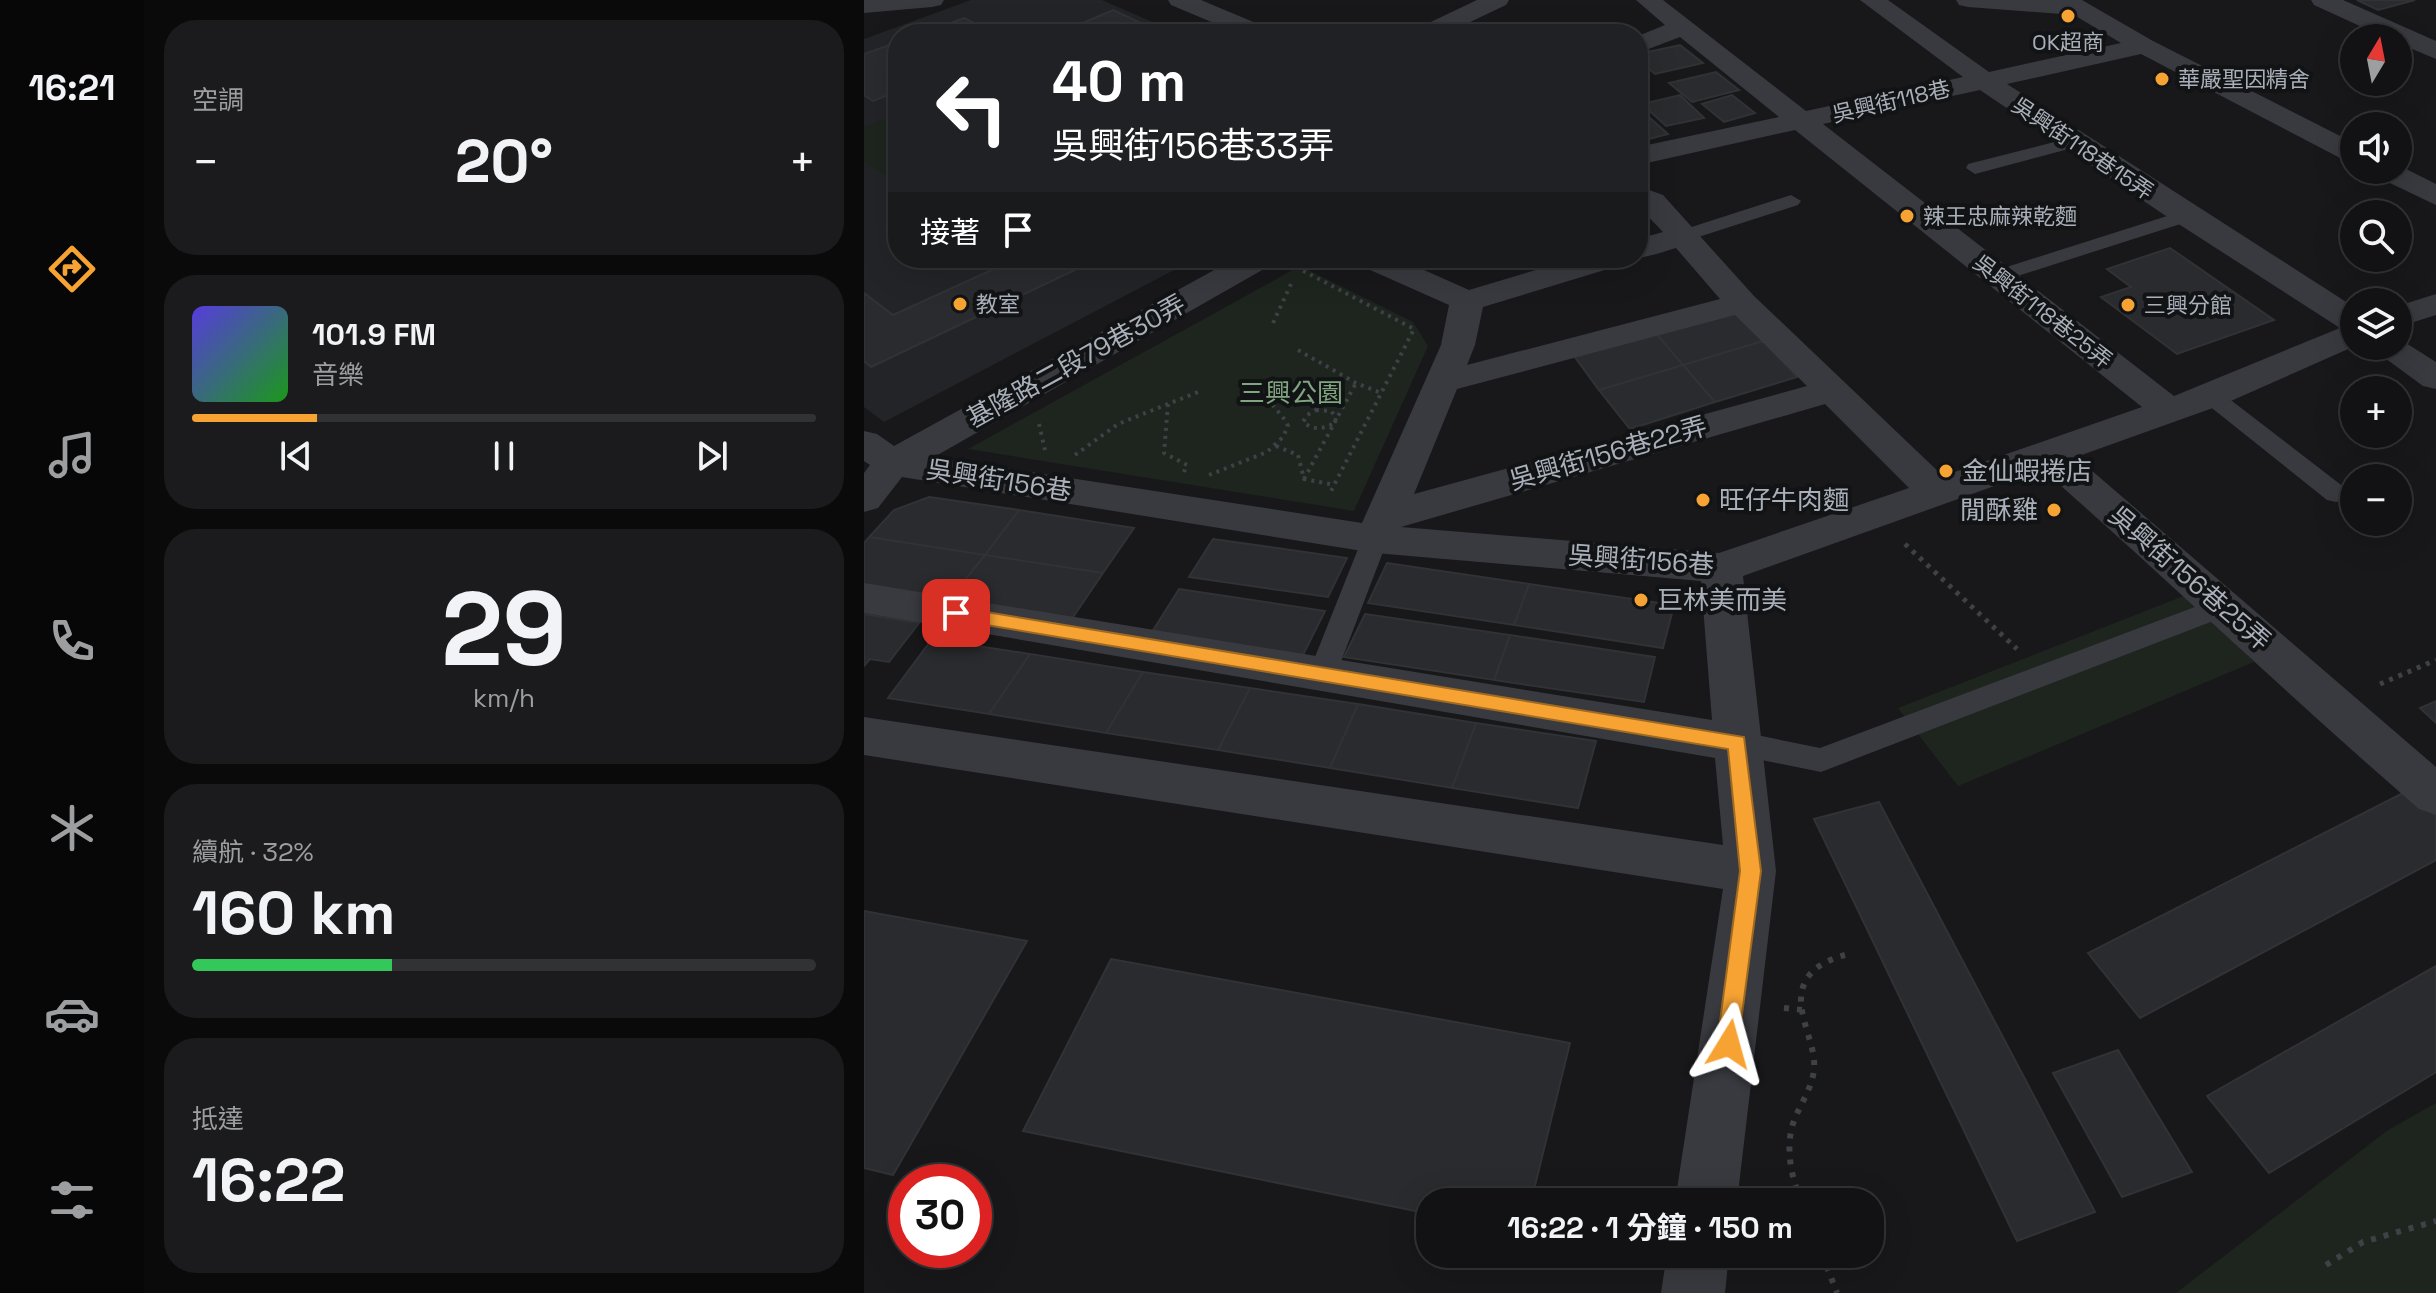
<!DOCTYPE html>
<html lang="zh-TW">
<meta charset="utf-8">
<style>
body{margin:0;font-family:"Space Grotesk","Noto Sans TC",sans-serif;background:#1b1b1d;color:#f1f3f6;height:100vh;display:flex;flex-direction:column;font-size:30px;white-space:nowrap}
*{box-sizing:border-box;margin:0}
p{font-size:26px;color:#9c9ea0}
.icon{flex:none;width:44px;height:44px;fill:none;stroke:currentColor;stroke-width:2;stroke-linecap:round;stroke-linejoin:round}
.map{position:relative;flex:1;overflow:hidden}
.panel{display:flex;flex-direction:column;gap:20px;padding:20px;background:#0a0a0b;width:720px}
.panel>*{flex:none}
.hud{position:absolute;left:24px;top:24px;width:760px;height:244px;border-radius:32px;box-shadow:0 8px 32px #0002,0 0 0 2px #313234;background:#202124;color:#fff;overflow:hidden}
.needle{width:52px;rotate:10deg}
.controls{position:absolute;left:1476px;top:24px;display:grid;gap:16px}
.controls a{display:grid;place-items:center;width:72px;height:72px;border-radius:50%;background:#121214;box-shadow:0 8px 32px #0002,0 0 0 2px #313234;font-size:40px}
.speed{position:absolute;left:24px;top:1164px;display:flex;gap:16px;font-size:40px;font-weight:700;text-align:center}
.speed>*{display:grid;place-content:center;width:104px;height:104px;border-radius:50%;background:#121214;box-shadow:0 8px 32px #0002,0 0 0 2px #313234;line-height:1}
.speed .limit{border:12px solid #d22;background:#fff;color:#111}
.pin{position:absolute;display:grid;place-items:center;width:68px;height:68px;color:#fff;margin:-34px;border-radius:16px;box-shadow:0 4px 12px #0006}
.me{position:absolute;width:88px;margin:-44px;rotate:8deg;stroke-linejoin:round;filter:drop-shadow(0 0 6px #0008)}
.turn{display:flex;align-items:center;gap:28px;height:168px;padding:0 32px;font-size:36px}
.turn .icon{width:104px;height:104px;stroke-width:2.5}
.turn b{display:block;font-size:56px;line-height:68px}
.then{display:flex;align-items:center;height:76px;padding:0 32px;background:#0003;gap:16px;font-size:30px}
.big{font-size:60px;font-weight:700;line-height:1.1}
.panel .card{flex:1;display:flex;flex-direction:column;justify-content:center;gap:12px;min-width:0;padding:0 28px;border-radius:32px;background:#1b1b1d}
.panel .dial{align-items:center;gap:0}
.dial b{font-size:104px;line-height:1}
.song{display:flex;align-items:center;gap:24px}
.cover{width:96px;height:96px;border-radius:12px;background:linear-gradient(135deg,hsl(250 70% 55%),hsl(120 70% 35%))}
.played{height:8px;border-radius:4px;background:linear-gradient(90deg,#f6a333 20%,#313234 20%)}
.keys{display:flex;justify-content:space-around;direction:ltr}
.heat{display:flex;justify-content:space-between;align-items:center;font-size:44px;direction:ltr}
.charge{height:12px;border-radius:6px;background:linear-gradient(90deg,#34c759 32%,#313234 0)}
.trip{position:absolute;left:552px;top:1188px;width:468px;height:80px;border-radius:32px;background:#121214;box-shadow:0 8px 32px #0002,0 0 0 2px #313234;font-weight:700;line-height:80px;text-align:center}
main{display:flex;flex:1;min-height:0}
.tabs{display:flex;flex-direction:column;width:144px;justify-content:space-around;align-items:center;background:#070708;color:#9c9ea0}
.tabs .icon{width:56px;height:56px}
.tabs .on{color:#f6a333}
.tabs b{font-size:36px;color:#f1f3f6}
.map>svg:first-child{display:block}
</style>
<main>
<nav class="tabs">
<b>16:21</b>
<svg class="icon on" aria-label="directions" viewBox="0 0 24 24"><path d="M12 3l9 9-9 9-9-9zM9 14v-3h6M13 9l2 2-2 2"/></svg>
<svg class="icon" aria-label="music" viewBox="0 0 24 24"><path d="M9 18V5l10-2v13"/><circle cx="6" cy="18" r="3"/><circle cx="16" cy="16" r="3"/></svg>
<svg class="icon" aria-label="phone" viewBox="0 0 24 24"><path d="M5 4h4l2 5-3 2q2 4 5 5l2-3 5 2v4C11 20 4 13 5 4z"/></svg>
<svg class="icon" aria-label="climate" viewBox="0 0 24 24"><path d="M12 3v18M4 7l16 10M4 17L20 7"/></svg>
<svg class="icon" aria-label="car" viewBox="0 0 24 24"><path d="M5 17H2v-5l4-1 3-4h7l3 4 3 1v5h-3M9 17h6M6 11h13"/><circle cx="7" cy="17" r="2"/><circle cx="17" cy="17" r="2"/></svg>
<svg class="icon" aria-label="filters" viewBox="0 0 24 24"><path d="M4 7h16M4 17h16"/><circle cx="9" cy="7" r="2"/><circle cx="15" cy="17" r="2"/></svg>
</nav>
<section class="panel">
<div class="card"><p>空調</p>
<div class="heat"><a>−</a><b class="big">20°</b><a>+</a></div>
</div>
<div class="card">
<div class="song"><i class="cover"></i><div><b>101.9 FM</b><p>音樂</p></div></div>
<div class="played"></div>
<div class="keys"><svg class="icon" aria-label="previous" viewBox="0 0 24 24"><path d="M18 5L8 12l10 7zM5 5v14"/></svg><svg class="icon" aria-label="pause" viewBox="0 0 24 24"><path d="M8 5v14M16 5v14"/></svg><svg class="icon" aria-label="next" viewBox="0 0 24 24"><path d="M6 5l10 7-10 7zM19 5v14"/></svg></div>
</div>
<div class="card dial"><b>29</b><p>km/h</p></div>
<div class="card"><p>續航 · 32%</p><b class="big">160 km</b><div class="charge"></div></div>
<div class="card"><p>抵達</p><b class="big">16:22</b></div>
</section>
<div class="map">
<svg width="1572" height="1293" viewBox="0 0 1572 1293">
<rect width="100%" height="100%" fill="#18181a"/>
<path fill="#232427" d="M 107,0 L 238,0 L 316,34 L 34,34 L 34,258 L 333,258 L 20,422 L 0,407 L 0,39 Z"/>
<path fill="#1d251e" d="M 34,114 L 34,171 L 23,176 L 0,162 L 0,127 Z
M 436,266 L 549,322 L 564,346 L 490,511 L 104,449 Z
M 1322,595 L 1390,662 L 1094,786 L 1034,708 Z
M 1572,1103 L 1572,1293 L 1312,1293 L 1524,1130 Z"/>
<path fill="#2a2b2e" stroke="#313236" stroke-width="2" d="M 1493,0 L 1551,0 L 1514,10 Z
M 249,10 L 300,34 L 193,34 Z
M 100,18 L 131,34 L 56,34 Z
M 34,42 L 34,91 L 9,101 L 0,95 L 0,54 Z
M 816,45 L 839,63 L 791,74 L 774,59 L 784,52 Z
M 852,72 L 875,90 L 828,102 L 805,83 Z
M 816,95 L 840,118 L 802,126 L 778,104 Z
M 868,95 L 891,113 L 860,122 L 838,104 Z
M 776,109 L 804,134 L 774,142 Z
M 1306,248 L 1410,320 L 1313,354 L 1237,297 L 1267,287 L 1243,269 Z
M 154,258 L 236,258 L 7,367 L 0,361 L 0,293 L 29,315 Z
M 867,307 L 899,341 L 819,365 L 789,330 Z
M 789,330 L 819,365 L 735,390 L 708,353 Z
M 899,341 L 933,377 L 851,402 L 819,365 Z
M 819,365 L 851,402 L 766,429 L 735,390 Z
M 65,497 L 155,510 L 121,555 L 5,537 L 30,510 Z
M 155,510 L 270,528 L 239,573 L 121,555 Z
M 5,537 L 121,555 L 80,606 L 0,593 L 0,543 Z
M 349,539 L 483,558 L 464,597 L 325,577 Z
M 121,555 L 239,573 L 203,626 L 80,606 Z
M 523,563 L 665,584 L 650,625 L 504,603 Z
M 665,584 L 810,605 L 799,648 L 650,625 Z
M 315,589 L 461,611 L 439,655 L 288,632 Z
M 0,614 L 55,623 L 25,662 L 6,659 L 0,666 Z
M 501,614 L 646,635 L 630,680 L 480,657 Z
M 646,635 L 791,657 L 780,702 L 630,680 Z
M 68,639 L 166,654 L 125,714 L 24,698 Z
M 166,654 L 279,672 L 242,733 L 125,714 Z
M 279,672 L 386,688 L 354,750 L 242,733 Z
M 386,688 L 494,704 L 466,768 L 354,750 Z
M 1572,701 L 1572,723 L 1556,708 Z
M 494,704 L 612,723 L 588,788 L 466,768 Z
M 612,723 L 732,741 L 714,808 L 588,788 Z
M 1545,790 L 1572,815 L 1572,860 L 1276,1018 L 1224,953 Z
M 1015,802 L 1231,1212 L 1153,1241 L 950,819 Z
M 0,911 L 163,941 L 29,1175 L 0,1168 Z
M 247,959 L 706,1043 L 667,1202 L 566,1202 L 566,1214 L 159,1131 Z
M 1572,966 L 1572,1072 L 1405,1173 L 1343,1096 Z
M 1254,1050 L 1328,1172 L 1258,1197 L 1189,1073 Z"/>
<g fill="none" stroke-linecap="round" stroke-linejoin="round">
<path stroke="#3e4146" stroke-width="4" stroke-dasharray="3 5" stroke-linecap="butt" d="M 432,267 L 550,329 L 466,493
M 435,267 L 451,258
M 409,323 L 427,284
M 434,350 L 492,383 L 517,393
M 304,404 L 300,453 L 323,465 L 320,472
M 452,410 L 467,411 L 472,417 L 471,423 C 459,429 450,431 439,422 L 443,415 Z
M 175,424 L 181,450
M 412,446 L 434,455 L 440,479 L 471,485
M 211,455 L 254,424 L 334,392
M 345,475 L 403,452 L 419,437 L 424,426 L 421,420 L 394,387
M 440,479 L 492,383"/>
<path stroke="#3e4146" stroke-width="5" stroke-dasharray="4 6" stroke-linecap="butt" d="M 1041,544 L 1153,649
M 1516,684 L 1572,660"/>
<path stroke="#3e4146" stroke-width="6" stroke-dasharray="5 8" stroke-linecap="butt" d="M 920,1008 L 939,1010
M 937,1202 C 927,1175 920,1145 931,1118 C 939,1099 952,1082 950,1060 C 948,1036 929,1006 941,982 C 948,967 966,959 981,955
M 958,1254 L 973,1293
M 1462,1265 L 1499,1242 L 1572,1221"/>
<path fill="#383a3f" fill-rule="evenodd" d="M 1210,137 L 1219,142 L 1216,146 L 1111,174 L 1102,168 L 1104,164 Z
M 927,195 L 937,201 L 934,205 L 819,242 L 809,236 L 812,232 Z
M 1322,210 L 1329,212 L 1332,216 L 1329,220 L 1141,280 L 1127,280 L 1124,276 L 1127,272 Z
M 1347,389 L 1355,391 L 1481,488 L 1485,494 L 1481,500 L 1472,502 L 1463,500 L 1339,401 L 1335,396 L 1339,391 Z
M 511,530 L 520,533 L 524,539 L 473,672 L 469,680 L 459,683 L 449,680 L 445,672 L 498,539 L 502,533 Z
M 1360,596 L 1370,599 L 1374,606 L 1370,613 L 957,772 L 873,755 L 862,752 L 858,743 L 862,734 L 873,731 L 956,748 Z"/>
<path fill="#383a3f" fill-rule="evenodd" d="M 0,0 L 80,0 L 77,5 L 68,7 L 0,13 Z
M 304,0 L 337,0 L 406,29 L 410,34 L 376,34 L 307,5 Z
M 613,0 L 645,0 L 642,5 L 581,34 L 548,34 L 552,29 Z
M 772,0 L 799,0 L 942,111 L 1099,77 L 996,0 L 1024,0 L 1125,72 L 1257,43 L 1210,15 L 1104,7 L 1095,5 L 1092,0 L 1218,0 L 1289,41 L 1490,143 L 1490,163 L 1480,160 L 1277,54 L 1143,84 L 1490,307 L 1491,346 L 1360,404 L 1212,457 L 1572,767 L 1572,815 L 1555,809 C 1427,698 1305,581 1178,469 L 879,576 L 912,871 L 873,1202 L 811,1202 L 859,889 L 0,755 L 0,717 L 859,845 L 851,758 L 0,613 L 0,583 L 848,720 L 837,581 L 511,553 L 38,477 L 14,508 L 0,512 L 0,473 L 6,465 L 0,461 L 0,431 L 13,434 L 30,446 L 372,258 L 412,258 L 407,265 L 70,457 L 498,523 L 577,345 L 585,305 L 495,265 L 490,258 L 533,258 L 605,290 L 712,258 L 762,258 L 757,265 L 619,307 L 611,345 L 603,365 L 856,299 L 812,248 C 799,252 785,257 772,258 L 774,239 L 799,232 L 774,206 L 774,186 L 799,195 L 890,296 L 1079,476 L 1278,407 L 931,130 L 774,165 L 774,147 L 915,117 L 816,37 L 774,53 L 774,36 L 801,25 ZM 1116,90 L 1296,212 L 1476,328 L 1310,396 L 959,124 ZM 871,315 L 943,386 L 550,494 L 593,389 ZM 961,404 L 1045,488 L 855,553 L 537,527 Z
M 1534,165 L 1572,184 L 1572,205 L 1511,176 L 1506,170 L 1534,170 Z
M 1572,294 L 1572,315 L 1534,327 L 1534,306 Z
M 1534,338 L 1572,362 L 1572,389 L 1559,386 L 1514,353 L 1509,346 L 1534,346 Z
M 803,1254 L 865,1254 L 861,1293 L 797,1293 Z"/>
<path fill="#383a3f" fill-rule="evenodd" d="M 1447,0 L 1479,0 L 1572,41 L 1572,59 L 1534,43 L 1534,38 L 1522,38 L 1450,5 Z"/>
</g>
<path fill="#f6a333" stroke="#a06a21" stroke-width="2" d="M 92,607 L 880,737 L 897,871 L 873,1052 L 865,1056 L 857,1052 L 853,1044 L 876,871 L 864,749 L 92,620 L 83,613 Z"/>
<g fill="#f6a333" stroke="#121315" stroke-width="3">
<circle cx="1204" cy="16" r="8"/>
<circle cx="1298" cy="79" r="8"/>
<circle cx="1043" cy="216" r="8"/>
<circle cx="96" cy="304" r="8"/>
<circle cx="1264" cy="305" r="8"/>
<circle cx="1082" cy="471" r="8"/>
<circle cx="839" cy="500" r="8"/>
<circle cx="1190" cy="510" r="8"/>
<circle cx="777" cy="600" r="8"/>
</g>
<g text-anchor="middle" stroke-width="8" stroke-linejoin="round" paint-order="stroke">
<g font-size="22" fill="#a9b0ba" stroke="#121315" text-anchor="start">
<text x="1204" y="50" text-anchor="middle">OK超商</text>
<text x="1314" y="87">華嚴聖因精舍</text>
<text x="1059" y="224">辣王忠麻辣乾麵</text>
<text x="112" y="312">教室</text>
<text x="1280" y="313">三興分館</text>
</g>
<g font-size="22" fill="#a9b0ba" stroke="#121315">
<text transform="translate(1027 101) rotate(-13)" y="8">吳興街118巷</text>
<text transform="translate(1219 148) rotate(34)" y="8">吳興街118巷15弄</text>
<text transform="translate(1179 311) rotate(38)" y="8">吳興街118巷25弄</text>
</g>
<g font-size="26" fill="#a9b0ba" stroke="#121315">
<text transform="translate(212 361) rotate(-29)" y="9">基隆路二段79巷30弄</text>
<text transform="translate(744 453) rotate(-16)" y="9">吳興街156巷22弄</text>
<text transform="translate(135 480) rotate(9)" y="9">吳興街156巷</text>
<text transform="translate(777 560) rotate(4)" y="9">吳興街156巷</text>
<text transform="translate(1326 578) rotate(41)" y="9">吳興街156巷25弄</text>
</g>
<g font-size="26" fill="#81a580" stroke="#121315">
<text x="427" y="402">三興公園</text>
</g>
<g font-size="26" fill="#a9b0ba" stroke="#121315" text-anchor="start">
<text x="1098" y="480">金仙蝦捲店</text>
<text x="855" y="509">旺仔牛肉麵</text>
<text x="1174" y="519" text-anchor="end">閒酥雞</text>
<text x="793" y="609">巨林美而美</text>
</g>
</g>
</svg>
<div class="controls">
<a><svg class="needle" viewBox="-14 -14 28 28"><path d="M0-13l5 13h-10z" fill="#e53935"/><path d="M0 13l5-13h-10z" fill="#9c9ea0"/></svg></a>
<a><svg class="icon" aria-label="sound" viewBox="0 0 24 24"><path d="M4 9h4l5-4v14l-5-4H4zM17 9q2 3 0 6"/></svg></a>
<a><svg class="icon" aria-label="search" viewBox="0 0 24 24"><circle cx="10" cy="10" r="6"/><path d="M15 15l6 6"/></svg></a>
<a><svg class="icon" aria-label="layers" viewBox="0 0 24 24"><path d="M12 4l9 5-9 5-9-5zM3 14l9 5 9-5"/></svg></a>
<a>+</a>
<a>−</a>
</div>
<div class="speed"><div class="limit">30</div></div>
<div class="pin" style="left:92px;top:613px;background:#d93025"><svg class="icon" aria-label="arrive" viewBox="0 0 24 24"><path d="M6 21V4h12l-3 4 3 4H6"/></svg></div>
<svg class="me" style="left:865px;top:1044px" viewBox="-20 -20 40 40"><path d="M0-17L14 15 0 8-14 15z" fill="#f6a333" stroke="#fff" stroke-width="4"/></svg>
<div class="trip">16:22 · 1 分鐘 · 150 m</div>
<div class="hud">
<div class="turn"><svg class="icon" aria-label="left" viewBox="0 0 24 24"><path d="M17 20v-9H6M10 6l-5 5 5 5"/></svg><div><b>40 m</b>吳興街156巷33弄</div></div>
<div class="then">接著<svg class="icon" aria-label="arrive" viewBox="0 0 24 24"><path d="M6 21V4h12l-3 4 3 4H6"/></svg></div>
</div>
</div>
</main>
